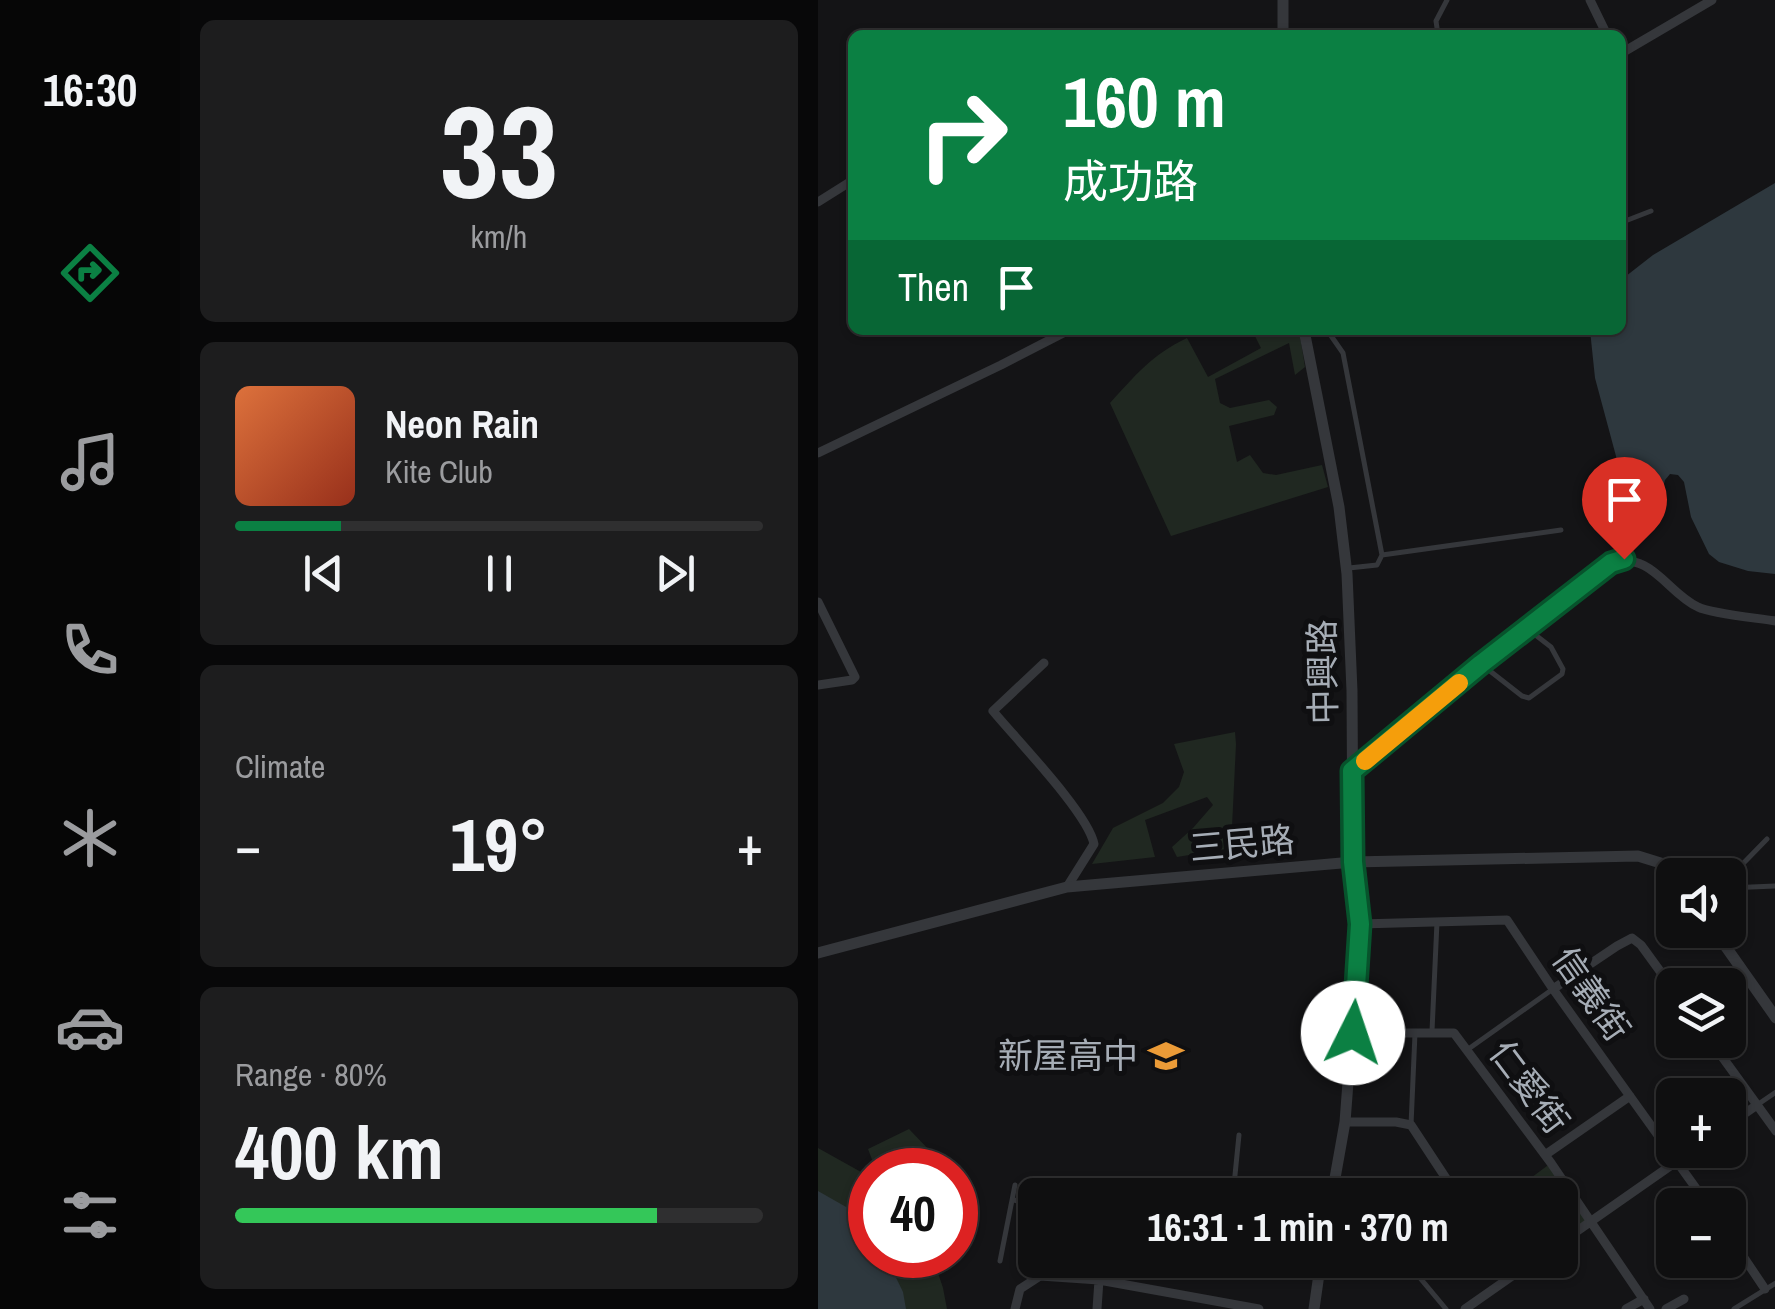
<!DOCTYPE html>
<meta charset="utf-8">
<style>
body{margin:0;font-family:"Archivo Narrow","Noto Sans TC",sans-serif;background:#1d1d1e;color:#f1f3f6;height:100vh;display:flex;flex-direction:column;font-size:38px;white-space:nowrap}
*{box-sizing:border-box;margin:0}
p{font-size:32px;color:#9b9c9f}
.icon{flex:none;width:55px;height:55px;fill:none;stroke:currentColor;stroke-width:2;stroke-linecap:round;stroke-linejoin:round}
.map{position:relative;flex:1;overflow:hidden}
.side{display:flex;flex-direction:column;gap:20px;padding:20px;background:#080809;width:638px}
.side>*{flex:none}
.hud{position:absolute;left:30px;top:30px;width:778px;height:305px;border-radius:15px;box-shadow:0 2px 8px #0004,0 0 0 2px #2f2f30;background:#0b8043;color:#fff;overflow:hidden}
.tools{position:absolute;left:838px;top:858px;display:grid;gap:20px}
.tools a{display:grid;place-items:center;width:90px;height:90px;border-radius:15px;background:#0f0f10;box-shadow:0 2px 8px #0004,0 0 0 2px #2f2f30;font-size:50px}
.speed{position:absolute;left:30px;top:1148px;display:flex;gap:20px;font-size:50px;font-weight:700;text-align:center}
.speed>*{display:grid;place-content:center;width:130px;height:130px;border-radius:50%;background:#0f0f10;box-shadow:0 2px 8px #0004,0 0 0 2px #2f2f30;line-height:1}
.speed .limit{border:15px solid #d22;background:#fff;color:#111}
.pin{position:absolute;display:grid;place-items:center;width:85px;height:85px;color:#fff;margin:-102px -42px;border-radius:50% 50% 50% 0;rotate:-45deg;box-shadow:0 0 10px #0007}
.pin .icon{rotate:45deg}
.me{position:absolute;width:110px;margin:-55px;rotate:4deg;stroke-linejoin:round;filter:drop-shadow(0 0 8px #0008)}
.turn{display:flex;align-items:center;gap:35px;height:210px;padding:0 50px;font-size:45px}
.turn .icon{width:130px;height:130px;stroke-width:2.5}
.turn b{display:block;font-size:70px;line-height:85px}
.then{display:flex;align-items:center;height:95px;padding:0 50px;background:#0003;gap:20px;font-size:38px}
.big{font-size:75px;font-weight:700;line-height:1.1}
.side .card{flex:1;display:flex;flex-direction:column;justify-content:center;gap:15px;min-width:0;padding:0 35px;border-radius:15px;background:#1d1d1e}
.side .dial{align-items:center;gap:0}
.dial b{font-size:130px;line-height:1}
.song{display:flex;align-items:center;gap:30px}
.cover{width:120px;height:120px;border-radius:15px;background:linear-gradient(135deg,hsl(20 70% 55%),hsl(10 70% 35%))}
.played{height:10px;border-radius:5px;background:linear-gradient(90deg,#0b8043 20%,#2f2f30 20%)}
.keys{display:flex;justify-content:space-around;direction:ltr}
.heat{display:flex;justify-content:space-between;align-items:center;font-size:55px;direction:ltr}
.charge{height:15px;border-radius:8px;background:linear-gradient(90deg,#34c759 80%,#2f2f30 0)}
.trip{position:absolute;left:200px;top:1178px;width:560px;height:100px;border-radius:15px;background:#0f0f10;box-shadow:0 2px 8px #0004,0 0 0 2px #2f2f30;font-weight:700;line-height:100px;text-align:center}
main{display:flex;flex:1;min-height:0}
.menu{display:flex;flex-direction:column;width:180px;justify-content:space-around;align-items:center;background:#060606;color:#9b9c9f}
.menu .icon{width:70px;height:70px}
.menu .active{color:#0b8043}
.menu b{font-size:45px;color:#f1f3f6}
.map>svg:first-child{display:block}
</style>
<main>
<nav class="menu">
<b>16:30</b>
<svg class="icon active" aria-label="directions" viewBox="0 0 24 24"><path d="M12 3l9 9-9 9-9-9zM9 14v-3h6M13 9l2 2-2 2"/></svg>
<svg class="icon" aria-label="music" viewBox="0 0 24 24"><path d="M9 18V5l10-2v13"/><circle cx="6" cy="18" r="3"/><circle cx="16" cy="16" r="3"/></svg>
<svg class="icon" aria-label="phone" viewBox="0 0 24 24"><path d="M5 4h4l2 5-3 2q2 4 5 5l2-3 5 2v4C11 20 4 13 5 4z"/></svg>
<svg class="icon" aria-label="climate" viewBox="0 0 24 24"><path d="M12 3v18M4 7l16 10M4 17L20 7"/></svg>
<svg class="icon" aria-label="car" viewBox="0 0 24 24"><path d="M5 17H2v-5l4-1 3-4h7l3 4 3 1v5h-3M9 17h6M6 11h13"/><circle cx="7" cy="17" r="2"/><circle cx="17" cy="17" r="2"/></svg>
<svg class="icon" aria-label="filters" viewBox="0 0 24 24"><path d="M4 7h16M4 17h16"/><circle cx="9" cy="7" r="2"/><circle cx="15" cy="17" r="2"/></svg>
</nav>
<section class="side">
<div class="card dial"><b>33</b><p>km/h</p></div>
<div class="card">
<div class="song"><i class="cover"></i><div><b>Neon Rain</b><p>Kite Club</p></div></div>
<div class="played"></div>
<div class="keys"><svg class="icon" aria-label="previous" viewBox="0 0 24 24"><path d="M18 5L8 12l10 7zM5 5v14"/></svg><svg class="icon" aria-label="pause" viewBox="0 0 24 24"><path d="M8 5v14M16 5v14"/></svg><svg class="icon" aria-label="next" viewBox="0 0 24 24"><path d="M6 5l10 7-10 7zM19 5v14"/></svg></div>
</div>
<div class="card"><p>Climate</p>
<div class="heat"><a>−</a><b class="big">19°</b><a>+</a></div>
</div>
<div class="card"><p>Range · 80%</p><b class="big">400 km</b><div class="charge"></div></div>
</section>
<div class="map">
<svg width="958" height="1309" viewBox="0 0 958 1309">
<rect width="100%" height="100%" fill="#141416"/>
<path fill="#202821" d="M 434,330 L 481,330 L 487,367 L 477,375 L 471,343 L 397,379 L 402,403 L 412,408 L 451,400 L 459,407 L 456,415 L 411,426 L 419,462 L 432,455 L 445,473 L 458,475 L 504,465 L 510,487 L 353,536 L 292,403 C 318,375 333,355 369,338 L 390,377 L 443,348 Z
M 417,732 L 418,744 L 413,848 L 359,857 L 354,847 L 375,828 L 395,805 L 389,797 L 327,820 L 337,857 L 274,864 L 295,828 L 345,803 L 361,787 L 366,772 L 356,744 Z
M 91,1129 L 114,1153 L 121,1170 L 58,1170 L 50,1149 Z
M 0,1148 L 52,1177 L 52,1255 L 114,1255 L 125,1288 L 129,1309 L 0,1309 Z
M 733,1163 L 775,1222 L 743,1243 L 742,1195 L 690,1195 Z"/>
<path fill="#2e383e" d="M 957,183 L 957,574 L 930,571 L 901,562 L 891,554 L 873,517 L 866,482 L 860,475 L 852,474 L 847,480 L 843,495 L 829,504 L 802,471 L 777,378 L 772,330 L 802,330 L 803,280 L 835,255 Z
M 0,1191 L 51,1220 L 52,1255 L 67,1255 L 85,1292 L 88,1309 L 0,1309 Z"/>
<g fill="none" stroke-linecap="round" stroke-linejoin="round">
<path stroke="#35373b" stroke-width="5" d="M 620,35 L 618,21 L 629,0
M 802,223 L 833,211
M 509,330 L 525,353 L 564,555 L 559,565 L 531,568
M 564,555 L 743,530
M 663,664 L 704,696 L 711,698 L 744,674 L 745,669 L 733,647 L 711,630
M 910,879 L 949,839
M 910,888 L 958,886
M 614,1031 L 619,922
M 649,1050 L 735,989
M 939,1105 L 958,1092
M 593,1125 L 597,1033
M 415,1195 L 421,1135
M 196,1200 L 218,1206
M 587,1260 L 628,1309
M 182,1261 L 197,1185
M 281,1280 L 284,1260
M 916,1309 L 958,1283"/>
<path stroke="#35373b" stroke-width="9" d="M 772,0 L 789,35
M 802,54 L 894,0
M 0,202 L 35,180
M 0,453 L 183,365 L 251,330
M 0,602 L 37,677 L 34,680 L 0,685
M 226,663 L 175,711 C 198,739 270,813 276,844 L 249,887
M 534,771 L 663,664 L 793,563 C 834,551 849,593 880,607 C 894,614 940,618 958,621
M 542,924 L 689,920 L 735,989 L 890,1205
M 735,989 L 799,946 L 814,938 L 823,945 L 855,989
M 535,1033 L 636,1033 L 733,1163 L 832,1309
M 892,1040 L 958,1131
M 527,1122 L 578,1122 L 593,1125 L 639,1195
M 910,1125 L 939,1105
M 727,1155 L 812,1096
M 910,1234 L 947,1289
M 742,1243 L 875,1150
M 685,1260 L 695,1274
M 197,1309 L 202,1289 L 222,1276 L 281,1280 L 441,1309
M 279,1309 L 281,1280
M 647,1309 L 717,1260
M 808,1309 L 826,1299
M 848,1309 L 866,1299"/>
<path stroke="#35373b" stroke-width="11" d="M 465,35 L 465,0
M 486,330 L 521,507 L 529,574 L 534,691 L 535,862 L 542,924 L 527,1122 L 514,1195
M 896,930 L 958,1018
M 0,953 L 249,887 L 535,862 L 820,856 L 849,865 L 856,875
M 496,1309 L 503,1260"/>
</g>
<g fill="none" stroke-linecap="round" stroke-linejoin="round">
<defs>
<path id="route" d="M 535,1033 L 542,924 L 535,862 L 534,771 L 663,664 L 793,563 L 806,559"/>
</defs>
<use href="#route" stroke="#07532c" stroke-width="25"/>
<use href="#route" stroke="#0b8043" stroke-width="18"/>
<path stroke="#f59e0b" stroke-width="18" d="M 547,761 L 641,683"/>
</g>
<defs>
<symbol id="school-bare" viewBox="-9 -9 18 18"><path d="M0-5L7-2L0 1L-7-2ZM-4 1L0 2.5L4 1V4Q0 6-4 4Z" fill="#eb9b37" stroke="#0f0f11" stroke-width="2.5" paint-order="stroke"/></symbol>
</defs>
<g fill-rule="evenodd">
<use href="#school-bare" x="323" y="1031" width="50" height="50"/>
</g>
<g text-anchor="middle" stroke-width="10" stroke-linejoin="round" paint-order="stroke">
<g font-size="35" fill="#a6adb6" stroke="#0f0f11">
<text transform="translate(505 672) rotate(-91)" y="12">中興路</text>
<text transform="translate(424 844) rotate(-5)" y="12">三民路</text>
<text transform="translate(773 994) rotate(55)" y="12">信義街</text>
<text transform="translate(711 1087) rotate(53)" y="12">仁愛街</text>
</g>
<g font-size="35" fill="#a6adb6" stroke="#0f0f11" text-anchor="end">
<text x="320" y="1068">新屋高中</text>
</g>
</g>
</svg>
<div class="tools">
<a><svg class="icon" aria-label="sound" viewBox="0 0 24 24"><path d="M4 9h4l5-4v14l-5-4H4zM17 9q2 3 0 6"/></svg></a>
<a><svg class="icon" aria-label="layers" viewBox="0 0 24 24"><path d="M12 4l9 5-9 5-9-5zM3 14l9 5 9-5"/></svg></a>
<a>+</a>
<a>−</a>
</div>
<div class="speed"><div class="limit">40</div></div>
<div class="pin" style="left:806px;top:559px;background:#d93025"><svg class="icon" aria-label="arrive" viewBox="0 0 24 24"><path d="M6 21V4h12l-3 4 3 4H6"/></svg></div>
<svg class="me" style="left:535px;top:1033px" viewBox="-20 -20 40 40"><circle r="19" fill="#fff"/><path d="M0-13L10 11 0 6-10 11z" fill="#0b8043"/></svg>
<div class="trip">16:31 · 1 min · 370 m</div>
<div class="hud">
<div class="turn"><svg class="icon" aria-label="right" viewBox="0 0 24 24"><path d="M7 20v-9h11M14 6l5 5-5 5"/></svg><div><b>160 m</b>成功路</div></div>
<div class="then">Then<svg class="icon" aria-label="arrive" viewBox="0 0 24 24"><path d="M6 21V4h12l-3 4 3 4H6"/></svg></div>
</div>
</div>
</main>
